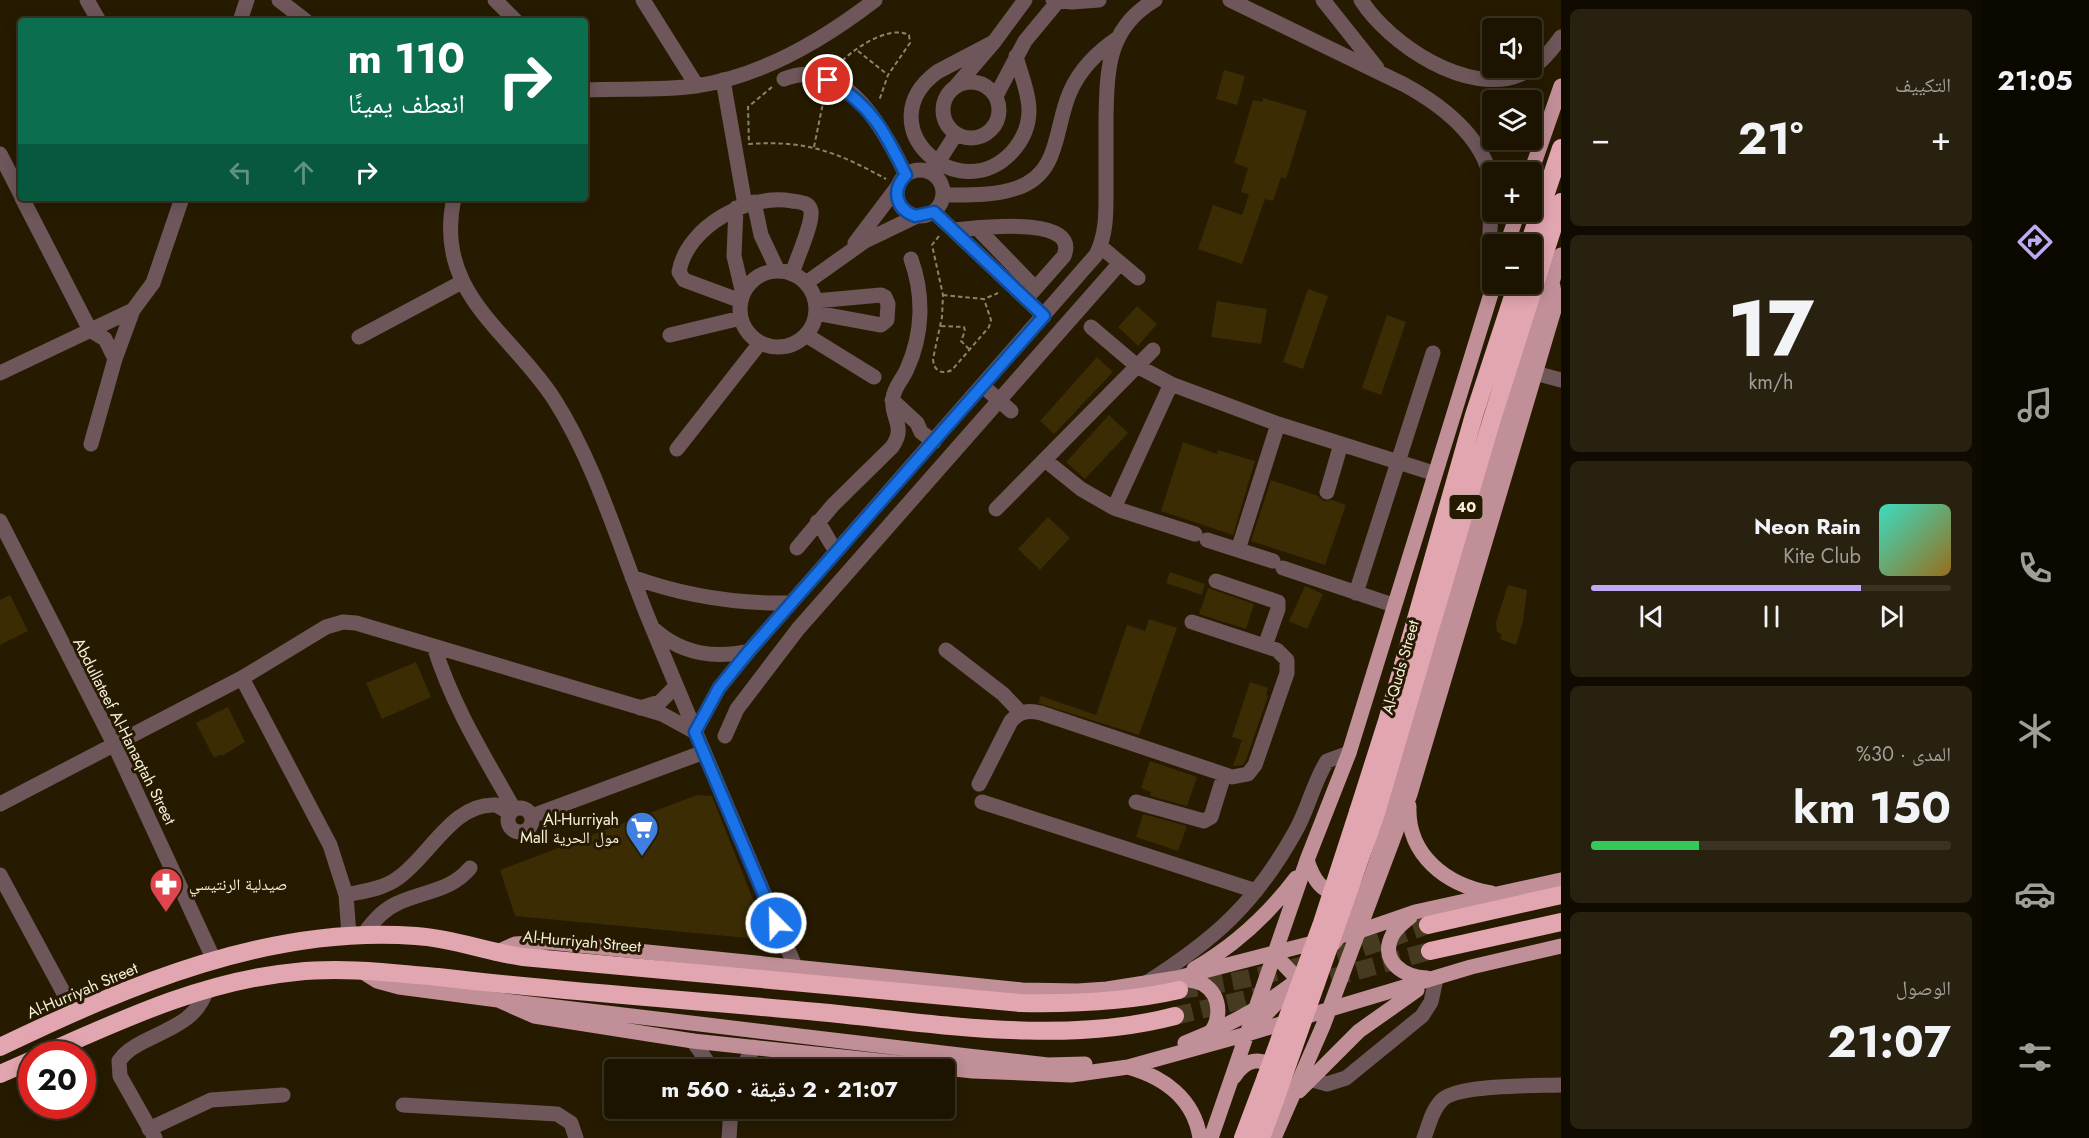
<!DOCTYPE html>
<html lang="ar">
<meta charset="utf-8">
<style>
body{margin:0;font-family:Jost,"Noto Naskh Arabic",sans-serif;background:#29210f;color:#f1f3f6;direction:rtl;height:100vh;display:flex;flex-direction:column;font-size:22px;white-space:nowrap}
*{box-sizing:border-box;margin:0}
p{font-size:20px;color:#a09e99}
.icon{flex:none;width:33px;height:33px;fill:none;stroke:currentColor;stroke-width:2;stroke-linecap:round;stroke-linejoin:round}
.map{position:relative;flex:1;overflow:hidden;direction:ltr}
.details{display:flex;flex-direction:column;gap:9px;padding:9px;background:#0f0b00;width:420px}
.details>*{flex:none}
.guide{position:absolute;left:18px;top:18px;width:570px;height:183px;border-radius:6px;box-shadow:0 3px 15px #0003,0 0 0 2px #3a3322;direction:rtl;background:#0b6e4f;color:#fff;overflow:hidden}
.controls{position:absolute;left:1482px;top:18px;display:grid;gap:12px}
.controls a{display:grid;place-items:center;width:60px;height:60px;border-radius:6px;background:#1c1400;box-shadow:0 3px 15px #0003,0 0 0 2px #3a3322;font-size:30px}
.speed{position:absolute;left:18px;top:1041px;display:flex;gap:12px;font-size:30px;font-weight:700;text-align:center}
.speed>*{display:grid;place-content:center;width:78px;height:78px;border-radius:50%;background:#1c1400;box-shadow:0 3px 15px #0003,0 0 0 2px #3a3322;line-height:1}
.speed .limit{border:9px solid #d22;background:#fff;color:#111}
.pin{position:absolute;display:grid;place-items:center;width:51px;height:51px;color:#fff;margin:-26px;border:3px solid #fff;border-radius:50%;box-shadow:0 2px 6px #0007}
.me{position:absolute;width:66px;margin:-33px;rotate:337deg;stroke-linejoin:round;filter:drop-shadow(0 0 4px #0008)}
.turn{display:flex;align-items:center;gap:21px;height:126px;padding:0 24px;font-size:27px}
.turn .icon{width:78px;height:78px;stroke-width:2.5}
.turn b{display:block;font-size:42px;line-height:51px}
.lanes{display:flex;align-items:center;height:57px;padding:0 24px;background:#0003;justify-content:center;gap:30px;direction:ltr}
.lanes .off{opacity:.35}
.big{font-size:45px;font-weight:700;line-height:1.1}
.details .card{flex:1;display:flex;flex-direction:column;justify-content:center;gap:9px;min-width:0;padding:0 21px;border-radius:9px;background:#29210f}
.details .dial{align-items:center;gap:0}
.dial b{font-size:78px;line-height:1}
.song{display:flex;align-items:center;gap:18px}
.cover{width:72px;height:72px;border-radius:9px;background:linear-gradient(135deg,hsl(170 70% 55%),hsl(40 70% 35%))}
.played{height:6px;border-radius:3px;background:linear-gradient(90deg,#bfa9f4 75%,#3a3322 75%)}
.keys{display:flex;justify-content:space-around;direction:ltr}
.heat{display:flex;justify-content:space-between;align-items:center;font-size:33px;direction:ltr}
.charge{height:9px;border-radius:4px;background:linear-gradient(90deg,#34c759 30%,#3a3322 0)}
.trip{position:absolute;left:604px;top:1059px;width:351px;height:60px;border-radius:6px;background:#1c1400;box-shadow:0 3px 15px #0003,0 0 0 2px #3a3322;font-weight:700;line-height:60px;text-align:center;direction:rtl}
main{display:flex;flex:1;min-height:0}
.menu{display:flex;flex-direction:column;width:108px;justify-content:space-around;align-items:center;background:#0b0800;color:#a09e99}
.menu .icon{width:42px;height:42px}
.menu .active{color:#bfa9f4}
.menu b{font-size:27px;color:#f1f3f6}
.map>svg:first-child{display:block}
</style>
<main>
<nav class="menu">
<b>21:05</b>
<svg class="icon active" aria-label="directions" viewBox="0 0 24 24"><path d="M12 3l9 9-9 9-9-9zM9 14v-3h6M13 9l2 2-2 2"/></svg>
<svg class="icon" aria-label="music" viewBox="0 0 24 24"><path d="M9 18V5l10-2v13"/><circle cx="6" cy="18" r="3"/><circle cx="16" cy="16" r="3"/></svg>
<svg class="icon" aria-label="phone" viewBox="0 0 24 24"><path d="M5 4h4l2 5-3 2q2 4 5 5l2-3 5 2v4C11 20 4 13 5 4z"/></svg>
<svg class="icon" aria-label="climate" viewBox="0 0 24 24"><path d="M12 3v18M4 7l16 10M4 17L20 7"/></svg>
<svg class="icon" aria-label="car" viewBox="0 0 24 24"><path d="M5 17H2v-5l4-1 3-4h7l3 4 3 1v5h-3M9 17h6M6 11h13"/><circle cx="7" cy="17" r="2"/><circle cx="17" cy="17" r="2"/></svg>
<svg class="icon" aria-label="filters" viewBox="0 0 24 24"><path d="M4 7h16M4 17h16"/><circle cx="9" cy="7" r="2"/><circle cx="15" cy="17" r="2"/></svg>
</nav>
<section class="details">
<div class="card"><p>التكييف</p>
<div class="heat"><a>−</a><b class="big">21°</b><a>+</a></div>
</div>
<div class="card dial"><b>17</b><p>km/h</p></div>
<div class="card">
<div class="song"><i class="cover"></i><div><b>Neon Rain</b><p>Kite Club</p></div></div>
<div class="played"></div>
<div class="keys"><svg class="icon" aria-label="previous" viewBox="0 0 24 24"><path d="M18 5L8 12l10 7zM5 5v14"/></svg><svg class="icon" aria-label="pause" viewBox="0 0 24 24"><path d="M8 5v14M16 5v14"/></svg><svg class="icon" aria-label="next" viewBox="0 0 24 24"><path d="M6 5l10 7-10 7zM19 5v14"/></svg></div>
</div>
<div class="card"><p>المدى · 30%</p><b class="big">150 km</b><div class="charge"></div></div>
<div class="card"><p>الوصول</p><b class="big">21:07</b></div>
</section>
<div class="map">
<svg width="1561" height="1138" viewBox="0 0 1561 1138">
<rect width="100%" height="100%" fill="#261b00"/>
<path fill="#3b2c04" d="M 1224,70 L 1245,76 L 1237,105 L 1216,99 Z
M 1263,98 L 1307,111 L 1286,179 L 1281,177 L 1273,201 L 1265,199 L 1242,264 L 1198,249 L 1213,205 L 1242,215 L 1249,194 L 1241,192 L 1248,168 L 1234,163 L 1253,100 L 1262,102 Z
M 1308,289 L 1328,296 L 1303,369 L 1283,362 Z
M 1217,301 L 1267,309 L 1261,344 L 1211,337 Z
M 1137,306 L 1157,324 L 1138,346 L 1118,327 Z
M 1387,315 L 1406,322 L 1381,395 L 1362,388 Z
M 1097,357 L 1113,372 L 1054,434 L 1040,421 Z
M 1109,415 L 1128,433 L 1085,479 L 1066,462 Z
M 1183,442 L 1217,454 L 1218,450 L 1255,461 L 1233,535 L 1161,511 Z
M 1271,480 L 1318,496 L 1324,501 L 1332,500 L 1346,505 L 1325,565 L 1251,541 Z
M 1048,517 L 1070,538 L 1040,570 L 1018,549 Z
M 1170,572 L 1205,584 L 1202,595 L 1166,583 Z
M 1508,585 L 1527,590 L 1523,621 L 1516,645 L 1500,639 L 1502,634 L 1497,632 L 1496,622 Z
M 1305,586 L 1323,594 L 1307,629 L 1289,621 Z
M 1208,588 L 1254,604 L 1246,629 L 1199,614 Z
M 10,595 L 28,631 L 0,645 L 0,600 Z
M 1149,619 L 1177,628 L 1139,735 L 1038,703 L 1041,696 L 1096,715 L 1127,625 L 1145,631 Z
M 416,662 L 431,697 L 382,719 L 366,683 Z
M 1250,682 L 1268,688 L 1266,695 L 1268,696 L 1246,760 L 1243,765 L 1235,766 L 1233,766 L 1242,740 L 1232,737 Z
M 228,707 L 245,742 L 222,756 L 221,754 L 214,758 L 196,723 Z
M 1150,761 L 1197,777 L 1187,806 L 1150,796 L 1151,792 L 1141,788 Z
M 697,795 L 712,796 L 769,940 L 515,916 L 500,870 Z
M 1143,814 L 1187,826 L 1178,851 L 1136,837 Z"/>
<g fill="none" stroke-linecap="round" stroke-linejoin="round">
<path stroke="#463b21" stroke-width="18" stroke-dasharray="18 9" stroke-linecap="butt" d="M 1305,985 L 1430,951
M 1179,990 C 1267,979 1345,955 1428,925
M 1175,1016 L 1275,992"/>
<path stroke="#8d836d" stroke-width="2" stroke-dasharray="4.5 3" stroke-linecap="butt" d="M 858,51 L 888,75
M 837,66 C 850,51 888,24 909,35 L 910,43 L 888,75 L 879,101
M 772,87 L 748,107 L 749,144 C 807,140 837,152 886,179
M 814,147 L 825,93
M 939,236 L 932,245 L 943,295 L 942,317 L 933,359 C 934,371 941,375 952,370 L 989,327 L 991,320 L 984,299
M 943,295 L 984,299 L 998,293
M 941,326 L 964,327 L 965,331 L 961,341 L 970,350"/>
<path stroke="#6e565a" stroke-width="15" d="M 87,0 L 99,21
M 279,0 L 306,21
M 495,0 L 516,21
M 643,0 L 697,86
M 1053,0 L 1072,2 L 1099,0
M 1230,0 L 1405,85 C 1445,107 1491,143 1492,192 C 1492,216 1487,238 1492,262
M 1323,0 L 1377,68
M 1361,0 C 1389,44 1468,97 1521,74 C 1539,66 1550,52 1561,37
M 240,21 L 247,0
M 994,42 L 937,72 C 866,125 958,210 1012,152 C 1022,141 1029,126 1029,110 C 1029,92 1020,73 1016,56
M 784,79 C 845,55 885,131 906,175
M 723,80 L 745,205
M943 110a28 28 0 1 1 56 0a28 28 0 1 1-56 0Z
M 957,85 L 994,42 L 1025,0
M 585,90 C 622,88 658,91 695,86 C 761,77 823,40 875,0
M 996,96 L 1025,41 L 1059,0
M 0,154 L 21,195
M897 193a23 23 0 1 1 46 0a23 23 0 1 1-46 0Z
M 933,170 L 956,134
M 943,195 C 967,195 994,196 1017,188 C 1061,173 1054,128 1070,92 C 1080,69 1097,52 1118,38
M 22,198 L 90,330 L 105,339 L 115,359
M 454,198 C 433,293 510,331 554,399 C 596,465 618,543 647,615 C 695,732 745,849 795,966
M 754,202 L 761,235 L 778,271
M 736,208 L 734,256 L 743,294
M 934,212 L 1044,316
M 978,229 L 1035,288
M 953,230 C 971,229 1081,213 1064,256 L 1026,299
M 855,243 L 898,186
M 1100,246 L 1138,278
M740 309a38 38 0 1 1 76 0a38 38 0 1 1-76 0Z
M 806,283 L 865,241 L 915,217
M 741,301 L 684,280 L 679,272 C 687,226 749,193 792,201 C 799,202 809,202 811,211 C 813,224 796,260 792,274
M 815,301 L 881,295 L 885,297 L 888,304 L 887,320 L 881,325 L 816,313
M 1091,327 L 1137,366 L 1171,384 L 1278,424 L 1433,473
M 670,335 L 741,318
M 806,335 L 874,377
M 359,337 L 462,282
M 0,373 L 133,310 L 153,283 L 182,198
M 1535,373 L 1561,380
M 983,386 L 1011,411
M 892,400 L 917,423 L 921,432 L 934,442
M 91,444 L 115,359 L 133,310
M 677,449 L 760,343
M 1045,460 L 1081,489 L 1114,508 L 1195,534
M 1327,492 L 1341,444
M 1114,508 L 1171,384
M 996,509 L 1153,350
M 0,521 L 114,744 L 214,960
M 817,522 C 826,531 827,541 837,551
M 1207,540 L 1273,561
M 797,548 L 833,505 L 892,447 C 907,426 890,418 893,398 C 894,387 903,379 907,369 C 923,334 924,295 911,259
M 1238,550 L 1278,424
M 1283,568 L 1393,605
M 632,577 C 684,596 735,604 791,603
M 1216,581 L 1278,602 L 1278,609 L 1265,646
M 1356,593 L 1433,353
M 655,630 C 682,654 714,659 749,651
M 434,646 C 452,705 484,756 514,809
M 946,650 L 1003,694 L 1021,713
M 242,678 L 330,845 L 346,895 L 349,935
M 640,708 L 660,702 L 676,686
M 695,732 L 719,688 L 749,651 L 1096,255 C 1107,233 1106,212 1106,188 C 1106,165 1106,142 1106,119 C 1107,70 1107,28 1155,0
M 725,736 L 737,709 L 798,629 L 1120,263
M 979,784 L 1011,721 C 1020,711 1028,710 1041,713 L 1232,777 L 1248,774 L 1255,765 L 1287,673 L 1287,660 L 1277,650 L 1192,622
M 982,802 L 1256,891
M 1136,802 L 1204,821 L 1211,817 L 1224,775
M 0,804 L 242,678 L 326,627 L 343,622 L 356,623 L 662,714 L 695,732
M508 820a12 12 0 1 1 24 0a12 12 0 1 1-24 0Z
M 532,816 L 704,752
M 0,875 L 74,1012
M 346,895 C 364,891 383,889 398,878 C 429,857 453,802 496,805 L 510,813
M 364,934 C 373,921 384,909 398,903 C 424,891 451,891 470,868
M 1146,983 C 1214,940 1255,904 1295,832 C 1308,810 1313,783 1327,761 L 1349,753
M 693,1041 L 713,1070
M 741,1070 L 754,1047
M 1309,1079 L 1327,1084 L 1346,1078 L 1422,1016 L 1431,1002 L 1436,979
M 403,1105 L 557,1114 L 571,1123 L 576,1138
M 149,1129 L 211,1100 L 283,1095
M 155,1138 L 120,1076 L 119,1061 C 125,1052 132,1048 141,1043 C 169,1028 198,1021 207,988
M 729,1138 L 731,1108
M 1424,1138 C 1429,1125 1432,1110 1442,1100 C 1457,1084 1537,1086 1561,1085"/>
<path stroke="#c18f97" stroke-width="15" d="M 1531,172 L 1561,86
M 1507,244 L 1518,212
M 1409,806 C 1407,855 1446,885 1491,893
M 1389,820 L 1445,636 L 1502,433 L 1561,255
M 1307,860 C 1313,878 1321,894 1343,894
M 1410,917 C 1404,922 1397,927 1393,934 C 1378,961 1404,977 1427,978
M 495,953 L 515,944 L 548,942 L 1022,990 L 1078,991 L 1107,989 L 1177,978 L 1360,931 L 1415,912 L 1561,880
M 1274,954 L 1307,989
M 1194,969 C 1234,946 1268,915 1296,878
M 361,971 L 377,981 L 399,987 L 498,1000 L 968,1056 L 1048,1065 L 1085,1064
M 1180,979 C 1187,980 1196,980 1203,984 C 1223,996 1222,1024 1205,1038
M 498,1000 L 534,1016 L 693,1041 L 973,1071 L 1071,1075 L 1128,1067 L 1247,1034 L 1471,967 L 1561,946
M 1251,1030 L 1284,995
M 1128,1067 C 1163,1077 1194,1098 1200,1138
M 1234,1077 C 1246,1058 1262,1056 1278,1070
M 1299,1091 L 1359,1031 L 1417,990
M 1211,1138 L 1307,860 L 1349,753 L 1494,284
M 1274,1138 L 1323,1026 L 1410,794 L 1554,310 L 1555,297 L 1552,282"/>
<path stroke="#e2a6b0" stroke-width="18" d="M 1529,244 L 1561,148
M 1358,812 L 1387,721 L 1474,415 L 1517,284
M 1376,813 L 1491,422 L 1561,202
M 1428,925 L 1561,895
M 1430,951 L 1561,922
M 0,1047 C 129,985 269,925 416,936 C 452,938 487,952 523,957 L 1020,1003 C 1074,1004 1127,1002 1179,990
M 44,1054 C 125,1018 207,980 296,972 C 343,967 391,973 438,977 C 564,992 691,1000 818,1012 C 934,1023 1061,1046 1175,1016
M 0,1074 L 32,1060
M 1243,1138 L 1266,1077
M 1261,1138 L 1275,1100"/>
<path stroke="#c18f97" stroke-width="15" d="M 1333,944 C 1363,910 1377,863 1389,820
M 1185,1043 C 1228,1026 1269,1005 1304,974"/>
<path stroke="#e2a6b0" stroke-width="18" d="M 1266,1077 L 1322,923 L 1358,812
M 1275,1100 L 1376,813"/>
</g>
<g fill="none" stroke-linecap="round" stroke-linejoin="round">
<defs>
<path id="route" d="M 776,923 L 695,732 L 719,688 L 749,651 L 1044,316 L 934,212 L 915,216 C 896,209 891,190 906,175 C 885,132 871,104 828,80"/>
</defs>
<use href="#route" stroke="#114b97" stroke-width="15"/>
<use href="#route" stroke="#1a73e8" stroke-width="10"/>
</g>
<defs>
<symbol id="supermarket-pin" viewBox="-11 -11 22 30"><path d="M0 17L-7.5 6A9.5 9.5 0 1 1 7.5 6Z" fill="#3f7fe0" stroke="#261b00"/><path d="M-6-5.5h2.5l.6 2H6L4.5 2H-2.5L-4.4-4H-6ZM-1.5 3.2a1.3 1.3 0 1 0 .1 0ZM3 3.2a1.3 1.3 0 1 0 .1 0Z" fill="#fff"/></symbol>
<symbol id="pharmacy-pin" viewBox="-11 -11 22 30"><path d="M0 17L-7.5 6A9.5 9.5 0 1 1 7.5 6Z" fill="#e0444e" stroke="#261b00"/><path d="M-2-6h4v4h4v4h-4v4h-4v-4h-4v-4h4Z" fill="#fff"/></symbol>
</defs>
<g fill-rule="evenodd">
<use href="#supermarket-pin" x="623" y="809" width="38" height="52"/>
<use href="#pharmacy-pin" x="147" y="865" width="38" height="52"/>
</g>
<g text-anchor="middle" stroke-width="6" stroke-linejoin="round" paint-order="stroke">
<rect fill="#261b00" stroke="#b9b09c" stroke-width="1.5" x="1449.5" y="495" width="33" height="24" rx="4.5"/>
<g font-size="15" font-weight="bold" fill="#f8f0df">
<text x="1466" y="512">40</text>
</g>
<g font-size="16" fill="#f8f0df" stroke="#261b00">
<text transform="translate(1400 667) rotate(-74)" y="6">Al-Quds Street</text>
<text transform="translate(125 731) rotate(63)" y="6">Abdullateef Al-Hanaqtah Street</text>
<text transform="translate(582 941) rotate(5)" y="6">Al-Hurriyah Street</text>
<text transform="translate(82 990) rotate(-23)" y="6">Al-Hurriyah Street</text>
</g>
<g font-size="16" fill="#f8f0df" stroke="#261b00" text-anchor="end">
<text x="619" y="825">ِAl-Hurriyah<tspan x="619" dy="18">Mall مول الحرية</tspan></text>
<text x="189" y="890" text-anchor="start">صيدلية الرنتيسي</text>
</g>
</g>
</svg>
<div class="controls">
<a><svg class="icon" aria-label="sound" viewBox="0 0 24 24"><path d="M4 9h4l5-4v14l-5-4H4zM17 9q2 3 0 6"/></svg></a>
<a><svg class="icon" aria-label="layers" viewBox="0 0 24 24"><path d="M12 4l9 5-9 5-9-5zM3 14l9 5 9-5"/></svg></a>
<a>+</a>
<a>−</a>
</div>
<div class="speed"><div class="limit">20</div></div>
<div class="pin" style="left:828px;top:80px;background:#d93025"><svg class="icon" aria-label="arrive" viewBox="0 0 24 24"><path d="M6 21V4h12l-3 4 3 4H6"/></svg></div>
<svg class="me" style="left:776px;top:923px" viewBox="-20 -20 40 40"><circle r="17" fill="#1a73e8" stroke="#fff" stroke-width="3"/><path d="M0-11L8 9 0 5-8 9z" fill="#fff"/></svg>
<div class="trip">21:07 · 2 دقيقة · 560 m</div>
<div class="guide">
<div class="turn"><svg class="icon" aria-label="right" viewBox="0 0 24 24"><path d="M7 20v-9h11M14 6l5 5-5 5"/></svg><div><b>110 m</b>انعطف يمينًا</div></div>
<div class="lanes"><svg class="icon off" aria-label="left" viewBox="0 0 24 24"><path d="M17 20v-9H6M10 6l-5 5 5 5"/></svg><svg class="icon off" aria-label="ahead" viewBox="0 0 24 24"><path d="M12 20V5M6 11l6-6 6 6"/></svg><svg class="icon" aria-label="right" viewBox="0 0 24 24"><path d="M7 20v-9h11M14 6l5 5-5 5"/></svg></div>
</div>
</div>
</main>
